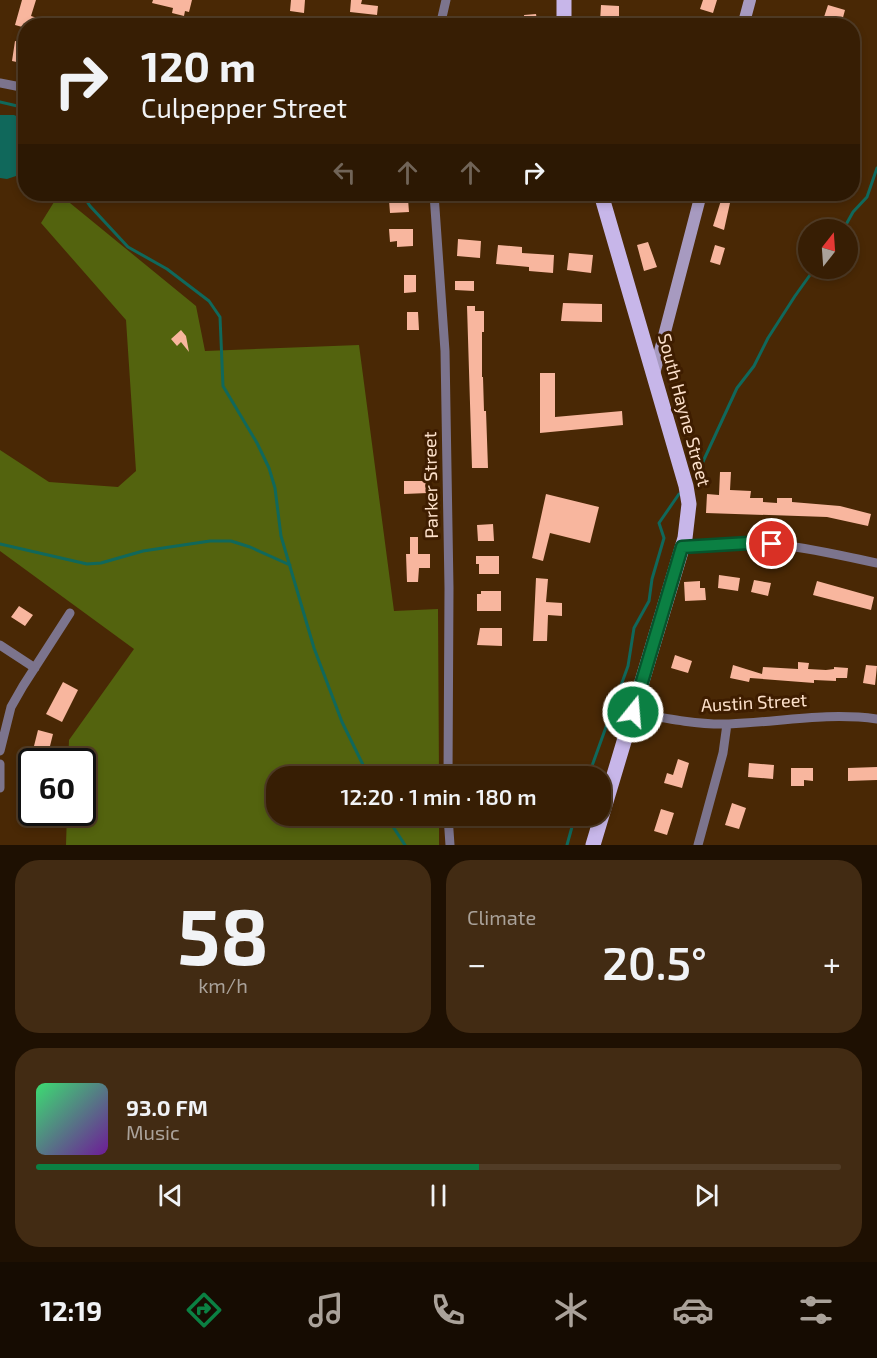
<!DOCTYPE html>
<meta charset="utf-8">
<style>
body{margin:0;font-family:"Exo 2",sans-serif;background:#422b13;color:#f1f3f6;height:100vh;display:flex;flex-direction:column;font-size:22px;white-space:nowrap}
*{box-sizing:border-box;margin:0}
p{font-size:20px;color:#aaa29a}
.icon{flex:none;width:33px;height:33px;fill:none;stroke:currentColor;stroke-width:2;stroke-linecap:round;stroke-linejoin:round}
.map{position:relative;height:845px;overflow:hidden}
.drawer{display:flex;flex-direction:column;gap:15px;padding:15px;background:#1e1002;flex:1}
.drawer>*{flex:none}
.guide{position:absolute;left:18px;top:18px;width:842px;height:183px;border-radius:24px;box-shadow:0 3px 9px #0003,0 0 0 2px #513c26;background:#371e04;color:#f1f3f6;overflow:hidden}
.needle{width:39px;rotate:17deg}
.controls{position:absolute;left:798px;top:219px;display:grid;gap:12px}
.controls a{display:grid;place-items:center;width:60px;height:60px;border-radius:50%;background:#371e04;box-shadow:0 3px 9px #0003,0 0 0 2px #513c26;font-size:30px}
.speed{position:absolute;left:18px;top:748px;display:flex;gap:12px;font-size:30px;font-weight:700;text-align:center}
.speed>*{display:grid;place-content:center;width:78px;height:78px;border-radius:50%;background:#371e04;box-shadow:0 3px 9px #0003,0 0 0 2px #513c26;line-height:1}
.speed .limit{border:3px solid #111;border-radius:9px;background:#fff;color:#111}
.pin{position:absolute;display:grid;place-items:center;width:51px;height:51px;color:#fff;margin:-26px;border:3px solid #fff;border-radius:50%;box-shadow:0 2px 6px #0007}
.me{position:absolute;width:66px;margin:-33px;rotate:17deg;stroke-linejoin:round;filter:drop-shadow(0 0 4px #0008)}
.turn{display:flex;align-items:center;gap:21px;height:126px;padding:0 24px;font-size:27px}
.turn .icon{width:78px;height:78px;stroke-width:2.5}
.turn b{display:block;font-size:42px;line-height:51px}
.lanes{display:flex;align-items:center;height:57px;padding:0 24px;background:#0003;justify-content:center;gap:30px;direction:ltr}
.lanes .off{opacity:.35}
.big{font-size:45px;font-weight:600;line-height:1.1}
.drawer .widget{flex:1;display:flex;flex-direction:column;justify-content:center;gap:9px;min-width:0;padding:0 21px;border-radius:24px;background:#422b13}
.drawer .dial{align-items:center;gap:0}
.dial b{font-size:78px;line-height:1}
.song{display:flex;align-items:center;gap:18px}
.cover{width:72px;height:72px;border-radius:9px;background:linear-gradient(135deg,hsl(140 70% 55%),hsl(280 70% 35%))}
.played{height:6px;border-radius:3px;background:linear-gradient(90deg,#0b8043 55%,#513c26 55%)}
.keys{display:flex;justify-content:space-around;direction:ltr}
.heat{display:flex;justify-content:space-between;align-items:center;font-size:33px;direction:ltr}
.drawer .tiles{flex:1;display:grid;gap:15px;grid-template-columns:1fr 1fr}
.widget:last-child{grid-column:span 2}
.trip{position:absolute;left:266px;top:766px;width:345px;height:60px;border-radius:24px;background:#371e04;box-shadow:0 3px 9px #0003,0 0 0 2px #513c26;font-weight:600;line-height:60px;text-align:center}
.dock{display:flex;height:96px;justify-content:space-around;align-items:center;background:#160c02;color:#aaa29a}
.dock .icon{width:42px;height:42px}
.dock .current{color:#0b8043}
.dock b{font-size:27px;color:#f1f3f6}
.map>svg:first-child{display:block}
</style>
<div class="map">
<svg width="877" height="845" viewBox="0 0 877 845">
<rect width="100%" height="100%" fill="#492805"/>
<path fill="#53630e" d="M 59,194 L 196,306 L 205,351 L 359,345 L 394,611 L 438,609 L 439,777 L 276,777 L 276,816 L 439,816 L 439,845 L 66,845 L 67,813 L 82,813 L 82,762 L 68,762 L 69,740 L 134,649 L 0,551 L 0,450 L 49,482 L 118,487 L 136,471 L 126,320 L 41,223 Z"/>
<path fill="#10685b" d="M 0,115 L 14,115 L 25,120 L 25,173 L 7,179 L 0,178 Z"/>
<g fill="none" stroke-linecap="round" stroke-linejoin="round">
<path stroke="#10685b" stroke-width="3" d="M 0,102 L 26,108
M 82,194 L 90,206 L 128,247 L 167,269 L 209,301 L 220,317 L 223,386 L 257,443 L 269,468 L 275,488 L 281,536 L 314,648 L 342,722 L 369,777
M 843,230 L 853,212 L 867,197 L 877,168
M 695,479 L 737,388 L 754,366 L 768,338 L 795,296 L 815,268
M 0,544 L 87,564 L 101,563 L 143,551 L 210,541 L 231,541 L 250,547 L 290,565
M 588,777 L 628,666 L 634,628 L 649,601 L 652,579 L 664,538 L 659,523 L 679,494
M 386,816 L 405,845
M 567,845 L 575,816"/>
</g>
<path fill="#f8b69e" d="M 22,0 L 36,0 L 31,16 L 37,18 L 35,26 L 26,26 L 26,28 L 15,25 Z
M 153,0 L 192,0 L 189,12 L 185,11 L 184,16 L 172,13 L 173,8 L 152,3 Z
M 291,0 L 305,0 L 304,13 L 290,11 Z
M 351,0 L 362,0 L 361,4 L 378,6 L 377,15 L 350,12 Z
M 703,0 L 717,0 L 713,13 L 700,9 Z
M 601,5 L 619,6 L 619,16 L 616,16 L 615,23 L 600,22 Z
M 828,5 L 845,10 L 841,25 L 823,20 Z
M 536,14 L 538,26 L 525,26 L 524,15 Z
M 15,41 L 26,43 L 26,64 L 12,61 Z
M 723,194 L 732,194 L 724,230 L 713,226 Z
M 408,199 L 409,212 L 390,213 L 389,200 Z
M 389,229 L 413,229 L 413,246 L 397,247 L 397,241 L 390,242 Z
M 458,239 L 481,241 L 480,258 L 457,256 Z
M 648,242 L 657,267 L 644,271 L 637,245 Z
M 498,245 L 522,247 L 522,253 L 554,255 L 553,273 L 529,271 L 529,267 L 496,264 Z
M 715,245 L 725,248 L 720,265 L 710,262 Z
M 569,253 L 593,255 L 591,273 L 567,270 Z
M 404,275 L 416,275 L 416,292 L 404,293 Z
M 455,281 L 474,281 L 474,291 L 455,290 Z
M 563,303 L 602,304 L 602,322 L 561,321 Z
M 467,306 L 475,306 L 475,311 L 484,311 L 484,332 L 482,332 L 482,377 L 483,377 L 484,411 L 486,411 L 488,468 L 472,468 Z
M 407,312 L 418,312 L 419,330 L 407,330 Z
M 181,330 L 186,336 L 189,352 L 181,342 L 177,346 L 171,339 Z
M 540,373 L 555,373 L 555,417 L 622,411 L 623,425 L 540,433 Z
M 720,472 L 731,472 L 730,490 L 751,491 L 750,498 L 763,498 L 763,502 L 777,503 L 777,498 L 792,498 L 792,502 L 840,506 L 871,514 L 868,526 L 827,517 L 706,513 L 707,494 L 719,495 Z
M 404,481 L 427,481 L 428,493 L 404,494 Z
M 546,494 L 599,507 L 590,543 L 550,533 L 543,561 L 532,558 Z
M 493,524 L 494,541 L 478,541 L 477,525 Z
M 410,537 L 418,537 L 418,554 L 430,554 L 430,568 L 419,568 L 418,582 L 407,582 L 406,554 L 410,554 Z
M 476,556 L 499,556 L 499,574 L 479,574 L 479,564 L 476,564 Z
M 719,575 L 740,578 L 738,591 L 718,588 Z
M 536,578 L 548,579 L 546,602 L 562,603 L 562,616 L 548,615 L 547,641 L 533,641 Z
M 754,580 L 771,583 L 768,596 L 751,592 Z
M 700,581 L 700,588 L 705,588 L 706,600 L 685,601 L 684,582 Z
M 817,581 L 874,597 L 871,610 L 813,595 Z
M 481,591 L 501,591 L 501,611 L 477,611 L 477,594 L 481,594 Z
M 19,606 L 33,615 L 25,626 L 11,617 Z
M 480,628 L 502,628 L 502,646 L 477,645 Z
M 675,655 L 692,661 L 688,673 L 671,668 Z
M 798,662 L 809,663 L 808,669 L 826,670 L 834,669 L 834,667 L 848,668 L 847,678 L 836,678 L 836,681 L 814,680 L 814,683 L 750,678 L 749,682 L 730,678 L 733,665 L 762,674 L 763,667 L 798,669 Z
M 866,665 L 877,666 L 875,685 L 863,683 Z
M 63,682 L 78,690 L 62,722 L 46,714 Z
M 38,730 L 53,734 L 46,762 L 30,762 Z
M 678,759 L 689,763 L 682,788 L 664,783 L 667,773 L 673,775 Z
M 749,763 L 774,765 L 773,779 L 748,777 Z
M 877,767 L 877,780 L 848,781 L 848,768 Z
M 791,768 L 813,768 L 813,781 L 804,780 L 804,786 L 791,786 Z
M 732,803 L 746,808 L 739,829 L 725,825 Z
M 661,809 L 674,813 L 667,835 L 654,831 Z"/>
<g fill="none" stroke-linecap="round" stroke-linejoin="round">
<path stroke="#7c748d" stroke-width="9" d="M 440,26 L 446,0
M 0,83 L 26,88
M 434,194 L 445,351 L 449,588 L 448,777
M 682,547 C 712,545 742,542 771,544 C 807,547 842,556 877,563
M 0,645 L 35,668
M 633,712 C 664,718 696,725 729,724 C 779,722 827,712 877,719
M 0,751 L 11,707 L 23,686 L 70,613
M 0,764 L 0,788
M 448,816 L 450,845
M 698,845 L 723,753 L 727,724"/>
<path stroke="#a79ac0" stroke-width="12" d="M 743,26 L 750,0
M 654,374 L 701,194"/>
<path stroke="#c7b6e9" stroke-width="15" d="M 564,0 L 564,26
M 593,845 L 685,538 L 689,504 L 686,486 L 601,194"/>
</g>
<g fill="none" stroke-linecap="round" stroke-linejoin="round">
<defs>
<path id="route" d="M 633,712 L 682,547 L 749,543 L 772,544"/>
</defs>
<use href="#route" stroke="#07532c" stroke-width="15"/>
<use href="#route" stroke="#0b8043" stroke-width="10"/>
</g>
<g text-anchor="middle" stroke-width="6" stroke-linejoin="round" paint-order="stroke">
<g font-size="18" fill="#fde1cb" stroke="#3e1d00">
<text transform="translate(684 410) rotate(75)" y="6">South Hayne Street</text>
<text transform="translate(431 485) rotate(-91)" y="6">Parker Street</text>
<text transform="translate(754 703) rotate(-3)" y="6">Austin Street</text>
</g>
</g>
</svg>
<div class="controls">
<a><svg class="needle" viewBox="-14 -14 28 28"><path d="M0-13l5 13h-10z" fill="#e53935"/><path d="M0 13l5-13h-10z" fill="#aaa29a"/></svg></a>
</div>
<div class="speed"><div class="limit">60</div></div>
<div class="pin" style="left:772px;top:544px;background:#d93025"><svg class="icon" aria-label="arrive" viewBox="0 0 24 24"><path d="M6 21V4h12l-3 4 3 4H6"/></svg></div>
<svg class="me" style="left:633px;top:712px" viewBox="-20 -20 40 40"><circle r="17" fill="#0b8043" stroke="#fff" stroke-width="3"/><path d="M0-11L8 9 0 5-8 9z" fill="#fff"/></svg>
<div class="trip">12:20 · 1 min · 180 m</div>
<div class="guide">
<div class="turn"><svg class="icon" aria-label="right" viewBox="0 0 24 24"><path d="M7 20v-9h11M14 6l5 5-5 5"/></svg><div><b>120 m</b>Culpepper Street</div></div>
<div class="lanes"><svg class="icon off" aria-label="left" viewBox="0 0 24 24"><path d="M17 20v-9H6M10 6l-5 5 5 5"/></svg><svg class="icon off" aria-label="ahead" viewBox="0 0 24 24"><path d="M12 20V5M6 11l6-6 6 6"/></svg><svg class="icon off" aria-label="ahead" viewBox="0 0 24 24"><path d="M12 20V5M6 11l6-6 6 6"/></svg><svg class="icon" aria-label="right" viewBox="0 0 24 24"><path d="M7 20v-9h11M14 6l5 5-5 5"/></svg></div>
</div>
</div>
<section class="drawer">
<div class="tiles">
<div class="widget dial"><b>58</b><p>km/h</p></div>
<div class="widget"><p>Climate</p>
<div class="heat"><a>−</a><b class="big">20.5°</b><a>+</a></div>
</div>
<div class="widget">
<div class="song"><i class="cover"></i><div><b>93.0 FM</b><p>Music</p></div></div>
<div class="played"></div>
<div class="keys"><svg class="icon" aria-label="previous" viewBox="0 0 24 24"><path d="M18 5L8 12l10 7zM5 5v14"/></svg><svg class="icon" aria-label="pause" viewBox="0 0 24 24"><path d="M8 5v14M16 5v14"/></svg><svg class="icon" aria-label="next" viewBox="0 0 24 24"><path d="M6 5l10 7-10 7zM19 5v14"/></svg></div>
</div>
</div>
</section>
<nav class="dock">
<b>12:19</b>
<svg class="icon current" aria-label="directions" viewBox="0 0 24 24"><path d="M12 3l9 9-9 9-9-9zM9 14v-3h6M13 9l2 2-2 2"/></svg>
<svg class="icon" aria-label="music" viewBox="0 0 24 24"><path d="M9 18V5l10-2v13"/><circle cx="6" cy="18" r="3"/><circle cx="16" cy="16" r="3"/></svg>
<svg class="icon" aria-label="phone" viewBox="0 0 24 24"><path d="M5 4h4l2 5-3 2q2 4 5 5l2-3 5 2v4C11 20 4 13 5 4z"/></svg>
<svg class="icon" aria-label="climate" viewBox="0 0 24 24"><path d="M12 3v18M4 7l16 10M4 17L20 7"/></svg>
<svg class="icon" aria-label="car" viewBox="0 0 24 24"><path d="M5 17H2v-5l4-1 3-4h7l3 4 3 1v5h-3M9 17h6M6 11h13"/><circle cx="7" cy="17" r="2"/><circle cx="17" cy="17" r="2"/></svg>
<svg class="icon" aria-label="filters" viewBox="0 0 24 24"><path d="M4 7h16M4 17h16"/><circle cx="9" cy="7" r="2"/><circle cx="15" cy="17" r="2"/></svg>
</nav>
